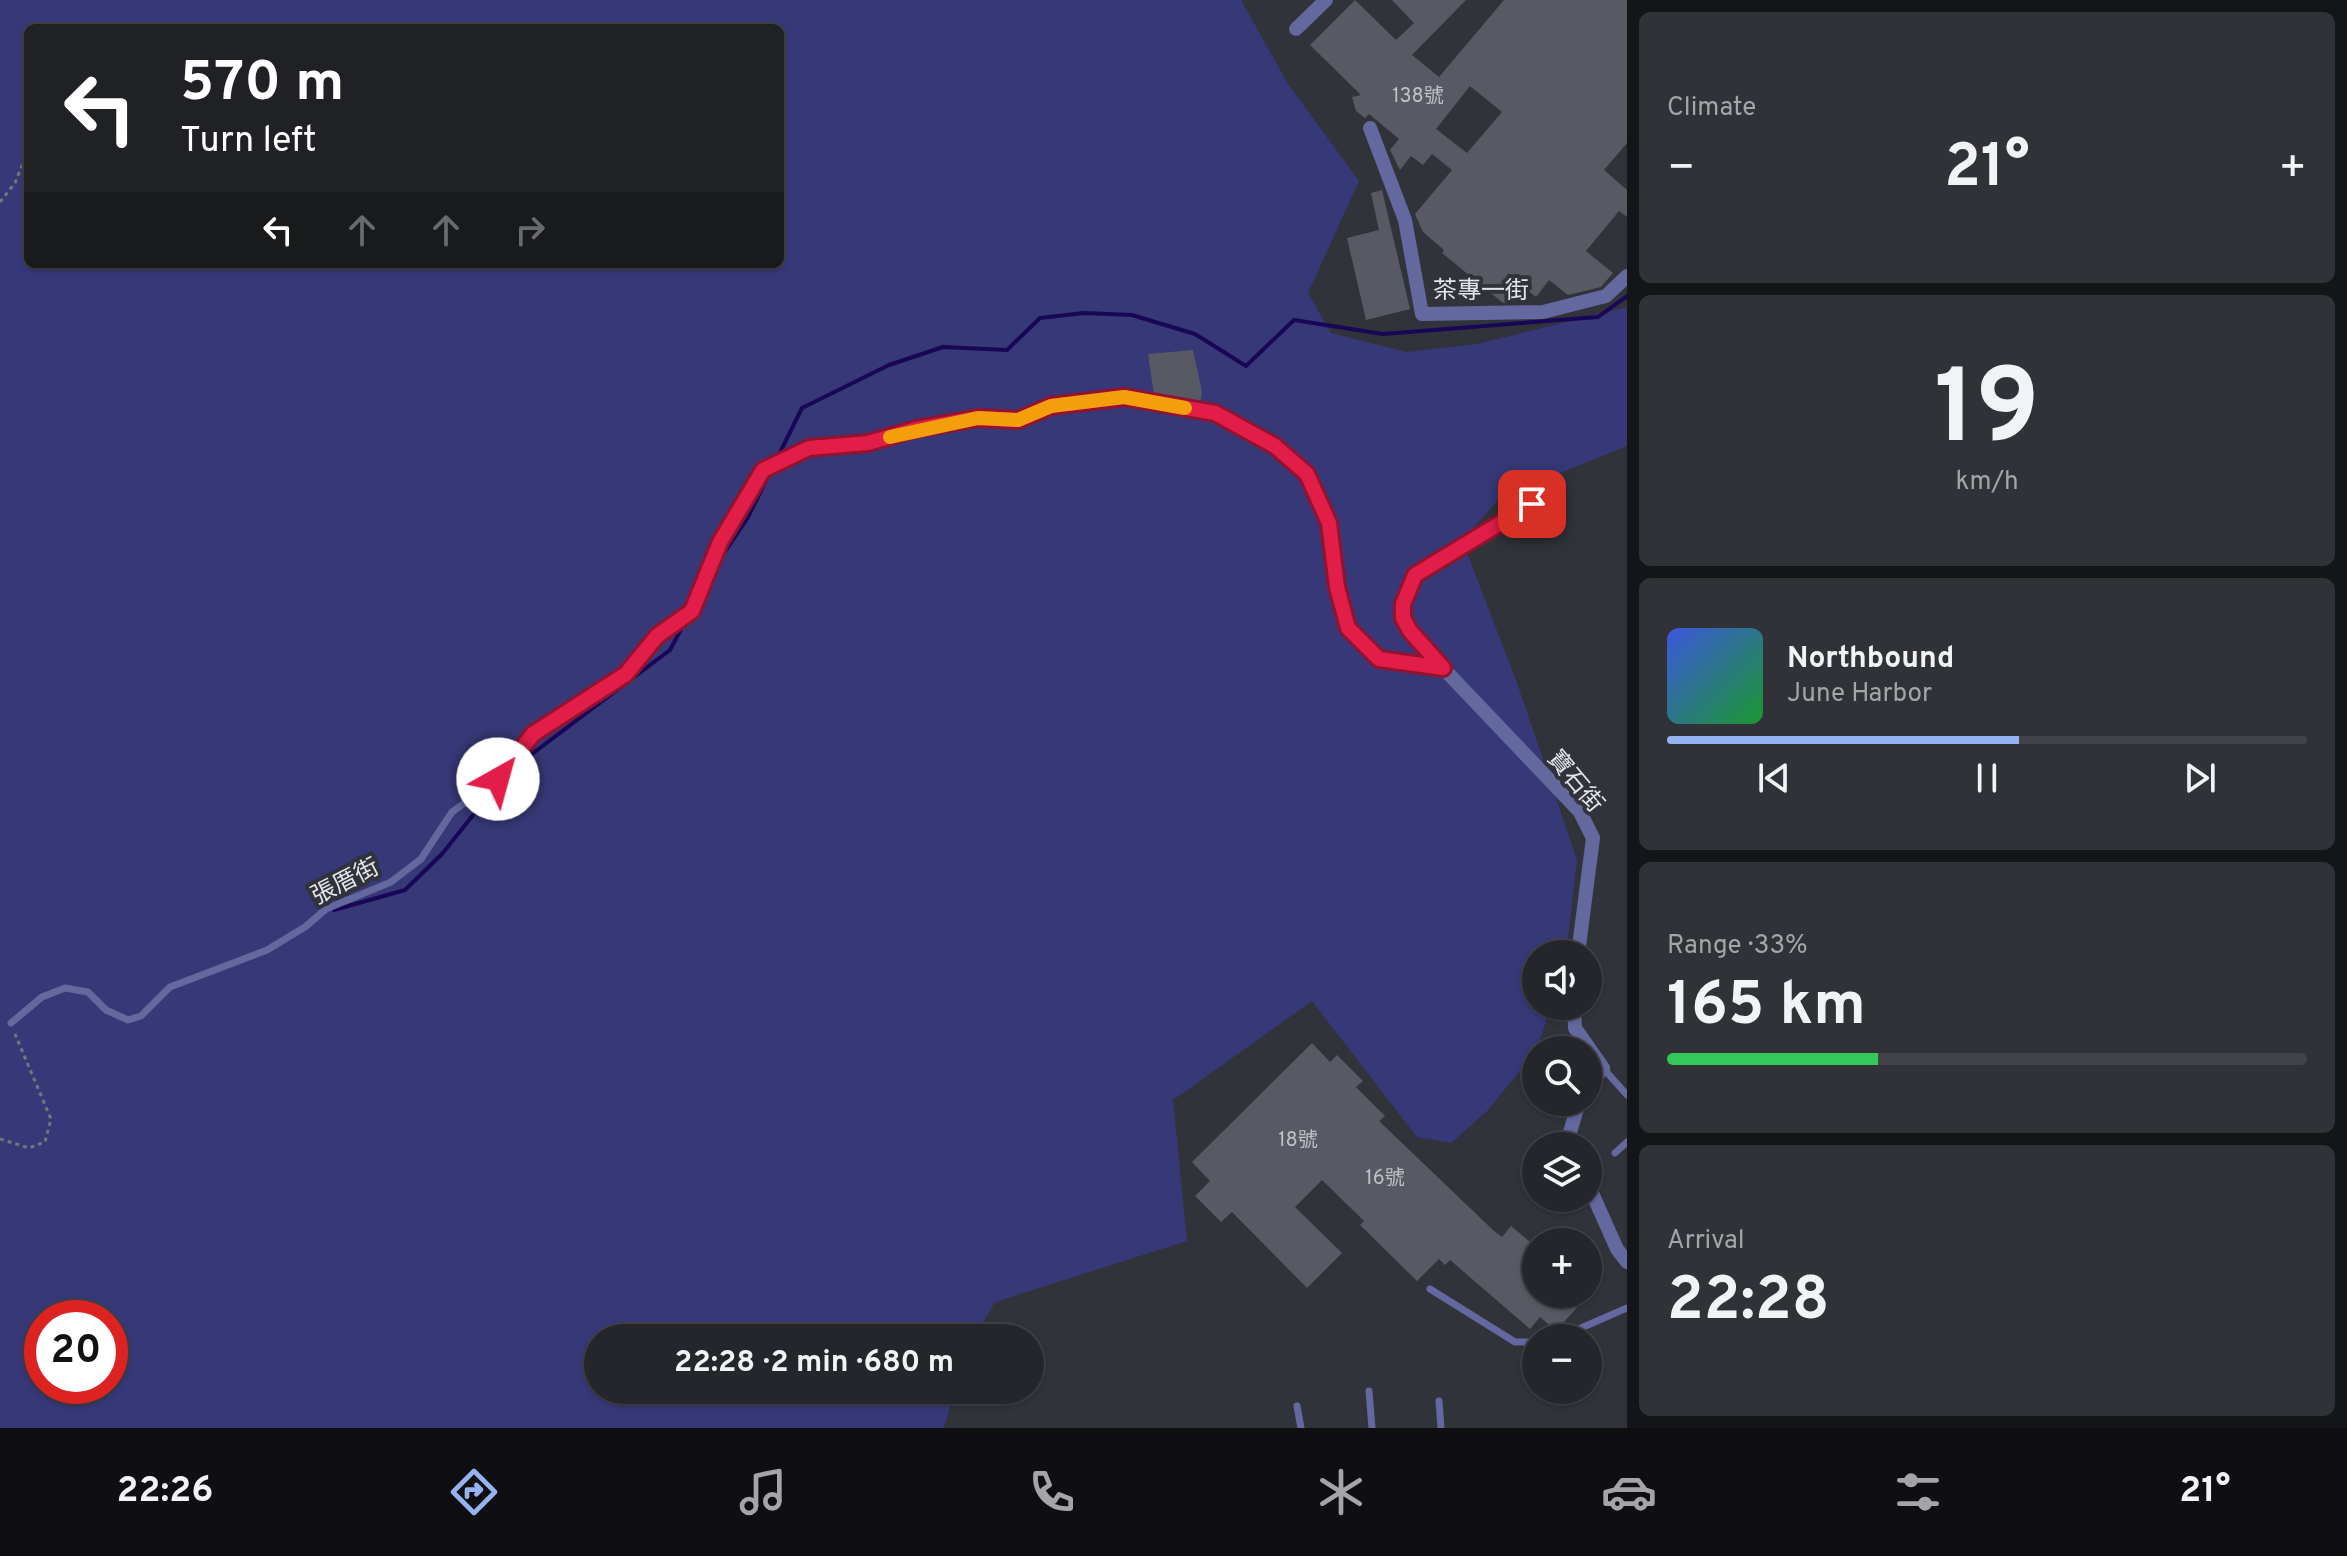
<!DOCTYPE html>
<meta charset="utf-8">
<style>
body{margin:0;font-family:Overpass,"Noto Sans TC",sans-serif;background:#313238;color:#f1f3f6;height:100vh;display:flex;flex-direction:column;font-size:30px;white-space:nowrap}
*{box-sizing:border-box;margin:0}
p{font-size:26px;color:#a3a5a9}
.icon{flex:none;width:44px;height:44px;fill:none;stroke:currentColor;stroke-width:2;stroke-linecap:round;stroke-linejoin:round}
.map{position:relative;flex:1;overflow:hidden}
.sheet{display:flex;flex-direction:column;gap:12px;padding:12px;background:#141518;width:720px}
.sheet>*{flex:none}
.banner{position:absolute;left:24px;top:24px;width:760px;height:244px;border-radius:12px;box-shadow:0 2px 6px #0004,0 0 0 2px #424348;background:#202124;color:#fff;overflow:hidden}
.fabs{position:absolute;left:1522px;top:940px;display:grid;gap:16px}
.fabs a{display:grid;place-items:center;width:80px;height:80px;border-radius:50%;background:#25262c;box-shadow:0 2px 6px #0004,0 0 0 2px #424348;font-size:40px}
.speed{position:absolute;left:24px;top:1300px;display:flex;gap:16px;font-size:40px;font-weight:700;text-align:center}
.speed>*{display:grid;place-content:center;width:104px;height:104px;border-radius:50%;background:#25262c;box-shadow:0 2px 6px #0004,0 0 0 2px #424348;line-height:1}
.speed .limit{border:12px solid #d22;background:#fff;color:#111}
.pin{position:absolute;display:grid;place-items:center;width:68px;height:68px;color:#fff;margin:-34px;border-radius:16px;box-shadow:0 4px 12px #0006}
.me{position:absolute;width:88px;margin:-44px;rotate:38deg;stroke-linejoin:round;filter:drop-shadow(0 0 6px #0008)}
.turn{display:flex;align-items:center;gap:28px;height:168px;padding:0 24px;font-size:36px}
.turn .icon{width:104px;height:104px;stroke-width:2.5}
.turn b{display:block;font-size:56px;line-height:68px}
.lanes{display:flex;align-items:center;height:76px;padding:0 24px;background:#0003;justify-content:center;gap:40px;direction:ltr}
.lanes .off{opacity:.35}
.big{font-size:60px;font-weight:700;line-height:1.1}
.sheet .tile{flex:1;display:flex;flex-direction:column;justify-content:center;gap:12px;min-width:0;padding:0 28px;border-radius:12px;background:#313238}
.sheet .dial{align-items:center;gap:0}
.dial b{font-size:104px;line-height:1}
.song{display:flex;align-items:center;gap:24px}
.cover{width:96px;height:96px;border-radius:12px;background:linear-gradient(135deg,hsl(230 70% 55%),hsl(130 70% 35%))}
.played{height:8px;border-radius:4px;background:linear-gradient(90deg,#95b2f1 55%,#424348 55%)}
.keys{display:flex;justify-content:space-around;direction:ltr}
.heat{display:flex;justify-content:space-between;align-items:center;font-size:44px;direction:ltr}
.charge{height:12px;border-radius:6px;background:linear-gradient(90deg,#34c759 33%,#424348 0)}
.trip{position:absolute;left:584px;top:1324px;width:460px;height:80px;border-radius:40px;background:#25262c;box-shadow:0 2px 6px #0004,0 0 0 2px #424348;font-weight:700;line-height:80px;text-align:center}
.menu{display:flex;height:128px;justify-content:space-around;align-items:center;background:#0f0f12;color:#a3a5a9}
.menu .icon{width:56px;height:56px}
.menu .current{color:#95b2f1}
.menu b{font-size:36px;color:#f1f3f6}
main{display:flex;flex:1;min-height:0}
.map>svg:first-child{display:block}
</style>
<main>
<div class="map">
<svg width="1627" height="1428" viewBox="0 0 1627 1428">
<rect width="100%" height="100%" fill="#31333b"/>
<path fill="#373877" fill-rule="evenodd" d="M 0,0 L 1241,0 L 1288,84 L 1359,181 L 1308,293 L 1331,333 L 1406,352 L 1477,344 L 1627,307 L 1627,446 L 1501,497 L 1462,540 L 1516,680 L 1577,860 L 1566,954 L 1536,954 L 1536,1006 L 1551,1006 L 1536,1051 L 1488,1110 L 1451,1143 L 1417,1137 L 1312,1001 L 1173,1100 L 1187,1241 L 995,1302 L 974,1338 L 598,1338 L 598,1390 L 955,1390 L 944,1428 L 0,1428 ZM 28,28 L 780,28 L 780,264 L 28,264 ZM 42,1318 L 110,1318 L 110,1386 L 42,1386 Z"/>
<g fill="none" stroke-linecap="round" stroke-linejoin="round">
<path stroke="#180757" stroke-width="4" d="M 709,575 L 747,519 L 802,408 L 889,365 L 943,347 L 1007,350 L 1040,318 L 1084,313 L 1132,315 L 1195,334 L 1246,366 L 1294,320 L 1383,334 L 1598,317 L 1627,296
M 508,772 L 670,650 L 687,618
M 334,910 L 405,890 L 442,854 L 502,779"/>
</g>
<path fill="#585962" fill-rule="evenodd" d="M 1355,0 L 1396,40 L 1414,23 L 1392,0 L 1466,0 L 1412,55 L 1439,77 L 1504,0 L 1627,0 L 1627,143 L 1604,170 L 1627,190 L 1627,217 L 1619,211 L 1586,251 L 1613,273 L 1601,287 L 1568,295 L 1549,280 L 1536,297 L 1526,289 L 1515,302 L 1503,303 L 1442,253 L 1444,250 L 1423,232 L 1415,214 L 1452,170 L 1432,154 L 1423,165 L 1411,156 L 1400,170 L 1390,150 L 1399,139 L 1369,114 L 1365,118 L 1356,111 L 1352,97 L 1361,95 L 1310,45 ZM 1470,86 L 1502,112 L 1467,153 L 1436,129 Z
M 1382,190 L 1410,309 L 1366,320 L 1347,238 L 1379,230 L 1371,193 Z
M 1193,350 L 1202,392 L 1200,404 L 1154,395 L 1148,354 Z
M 1312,1043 L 1330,1062 L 1337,1055 L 1363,1081 L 1356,1087 L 1385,1116 L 1379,1121 L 1493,1230 L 1502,1237 L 1511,1226 L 1536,1247 L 1536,1294 L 1589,1294 L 1556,1331 L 1540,1317 L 1530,1329 L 1450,1260 L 1445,1265 L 1439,1259 L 1417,1281 L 1360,1225 L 1364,1221 L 1322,1180 L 1295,1207 L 1342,1253 L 1307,1288 L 1232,1212 L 1221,1222 L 1195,1196 L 1210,1181 L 1192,1162 Z"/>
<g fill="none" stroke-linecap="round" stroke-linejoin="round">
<path stroke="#75767d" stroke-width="3" stroke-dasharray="4 4" stroke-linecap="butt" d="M 0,202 L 15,183 L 28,151
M 0,1139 L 29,1148 L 45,1142 L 51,1119 L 15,1034"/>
<path stroke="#63689e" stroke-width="7" d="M 1443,668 L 1410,631 L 1403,618 L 1403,604 L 1415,575 L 1555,490
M 11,1023 L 42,997 L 65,988 L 88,992 L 106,1010 L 128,1020 L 141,1016 L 170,987 L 267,950 L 305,927 L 326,909 L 391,882 L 421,859 L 452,812 L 498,779 L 533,734 L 626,674 L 657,636 L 692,611 L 720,542 L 763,470 L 809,448 L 868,443 L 916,429 L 978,418 L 1018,420 L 1051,406 L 1124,397 L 1215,413 L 1275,446 L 1307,474 L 1329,523 L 1337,587 L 1348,628 L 1379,659 L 1443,668
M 1603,1068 L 1627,1095
M 1615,1153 L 1627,1142
M 1430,1289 L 1515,1342 L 1536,1342
M 1558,1338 L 1627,1308
M 1369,1391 L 1372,1428
M 1439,1401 L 1441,1428
M 1297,1406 L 1301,1428"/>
<path stroke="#63689e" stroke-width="14" d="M 1296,29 L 1326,0
M 1370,128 L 1405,220 L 1422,314 L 1543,312 L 1606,296 L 1627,276
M 1443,668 L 1580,812 L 1593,838 L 1578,954
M 1574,1006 L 1575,1028 L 1603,1068 L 1588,1089
M 1571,1146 L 1568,1139 L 1579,1102
M 1588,1184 L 1617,1249 L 1627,1262"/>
</g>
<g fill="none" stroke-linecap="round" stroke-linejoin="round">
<defs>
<path id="route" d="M 498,779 L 533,734 L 626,674 L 657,636 L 692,611 L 720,542 L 763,470 L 809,448 L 868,443 L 916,429 L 978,418 L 1018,420 L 1051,406 L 1124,397 L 1215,413 L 1275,446 L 1307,474 L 1329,523 L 1337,587 L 1348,628 L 1379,659 L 1443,668 L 1410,631 L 1403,618 L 1403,604 L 1415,575 L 1532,504"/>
</defs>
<use href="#route" stroke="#92132f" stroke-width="20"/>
<use href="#route" stroke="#e11d48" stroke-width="14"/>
<path stroke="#f59e0b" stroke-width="14" d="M 890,437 L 978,418 L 1018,420 L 1051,406 L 1124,397 L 1185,408"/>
</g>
<g text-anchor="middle" stroke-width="8" stroke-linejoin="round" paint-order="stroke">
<g font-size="20" fill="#c1c2c8">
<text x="1418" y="102">138號</text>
<text x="1298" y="1146">18號</text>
<text x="1385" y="1184">16號</text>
</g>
<g font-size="24" fill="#e4e5ea" stroke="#31333b">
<text x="1481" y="298">茶專一街</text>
<text transform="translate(1576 781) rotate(50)" y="8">寶石街</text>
<text transform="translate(345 881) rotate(-27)" y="8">張厝街</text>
</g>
</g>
</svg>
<div class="fabs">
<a><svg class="icon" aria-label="sound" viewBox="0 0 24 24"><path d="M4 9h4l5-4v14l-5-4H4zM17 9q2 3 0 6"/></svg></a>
<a><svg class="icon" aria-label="search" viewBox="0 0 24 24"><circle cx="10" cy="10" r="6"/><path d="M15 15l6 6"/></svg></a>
<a><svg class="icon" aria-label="layers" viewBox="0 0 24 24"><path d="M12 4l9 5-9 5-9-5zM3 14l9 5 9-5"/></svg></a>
<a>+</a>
<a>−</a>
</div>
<div class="speed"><div class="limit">20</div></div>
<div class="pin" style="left:1532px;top:504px;background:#d93025"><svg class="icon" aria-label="arrive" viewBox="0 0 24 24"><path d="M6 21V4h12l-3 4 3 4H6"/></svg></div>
<svg class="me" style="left:498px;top:779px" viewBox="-20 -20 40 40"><circle r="19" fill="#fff"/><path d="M0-13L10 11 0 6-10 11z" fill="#e11d48"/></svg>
<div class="trip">22:28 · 2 min · 680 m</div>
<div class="banner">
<div class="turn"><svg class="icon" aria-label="left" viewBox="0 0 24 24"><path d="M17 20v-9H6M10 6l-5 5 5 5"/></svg><div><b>570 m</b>Turn left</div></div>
<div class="lanes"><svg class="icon" aria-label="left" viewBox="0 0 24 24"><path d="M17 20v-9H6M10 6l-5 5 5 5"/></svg><svg class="icon off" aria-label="ahead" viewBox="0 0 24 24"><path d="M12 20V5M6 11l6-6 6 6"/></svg><svg class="icon off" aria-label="ahead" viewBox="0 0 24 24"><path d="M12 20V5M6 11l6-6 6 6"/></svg><svg class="icon off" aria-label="right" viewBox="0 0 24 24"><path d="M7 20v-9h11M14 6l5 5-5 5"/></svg></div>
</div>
</div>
<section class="sheet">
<div class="tile"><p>Climate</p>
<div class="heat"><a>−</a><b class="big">21°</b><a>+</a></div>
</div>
<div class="tile dial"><b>19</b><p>km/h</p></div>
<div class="tile">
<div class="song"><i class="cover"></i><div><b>Northbound</b><p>June Harbor</p></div></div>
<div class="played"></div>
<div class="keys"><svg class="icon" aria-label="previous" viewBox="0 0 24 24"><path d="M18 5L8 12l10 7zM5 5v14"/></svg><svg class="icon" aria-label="pause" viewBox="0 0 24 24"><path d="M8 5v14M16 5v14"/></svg><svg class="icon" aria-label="next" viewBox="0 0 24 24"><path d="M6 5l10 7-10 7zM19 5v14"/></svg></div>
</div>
<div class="tile"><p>Range · 33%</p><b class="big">165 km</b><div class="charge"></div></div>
<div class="tile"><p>Arrival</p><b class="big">22:28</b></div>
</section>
</main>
<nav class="menu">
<b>22:26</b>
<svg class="icon current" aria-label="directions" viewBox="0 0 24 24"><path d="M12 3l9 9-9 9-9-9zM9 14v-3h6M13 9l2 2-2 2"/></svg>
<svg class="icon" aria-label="music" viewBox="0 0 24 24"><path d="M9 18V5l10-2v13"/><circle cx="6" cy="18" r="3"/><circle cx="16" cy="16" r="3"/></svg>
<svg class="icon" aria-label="phone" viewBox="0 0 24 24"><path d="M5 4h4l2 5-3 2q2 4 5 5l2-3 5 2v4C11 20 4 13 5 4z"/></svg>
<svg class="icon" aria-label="climate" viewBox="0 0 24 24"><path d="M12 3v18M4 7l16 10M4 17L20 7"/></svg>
<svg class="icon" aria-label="car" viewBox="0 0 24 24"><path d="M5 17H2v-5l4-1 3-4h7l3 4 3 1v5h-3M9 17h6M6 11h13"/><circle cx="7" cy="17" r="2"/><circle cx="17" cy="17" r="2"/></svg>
<svg class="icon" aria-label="filters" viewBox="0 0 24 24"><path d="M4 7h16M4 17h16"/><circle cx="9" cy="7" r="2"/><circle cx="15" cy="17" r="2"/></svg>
<b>21°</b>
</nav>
